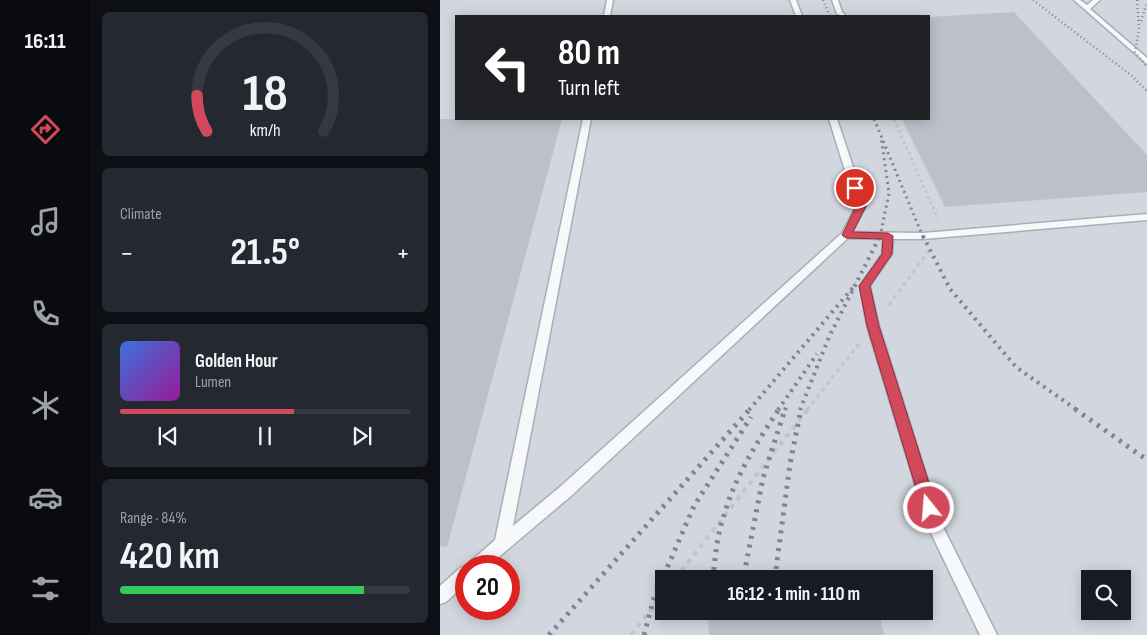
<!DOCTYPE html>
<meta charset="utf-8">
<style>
body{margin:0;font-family:"Sofia Sans Condensed",sans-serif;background:#242831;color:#f1f3f6;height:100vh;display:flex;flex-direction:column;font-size:19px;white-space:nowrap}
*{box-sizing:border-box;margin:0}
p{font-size:16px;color:#9ea1a6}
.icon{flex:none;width:28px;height:28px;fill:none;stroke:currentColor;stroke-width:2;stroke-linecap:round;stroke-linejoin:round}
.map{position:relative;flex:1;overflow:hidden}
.drawer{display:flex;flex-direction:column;gap:12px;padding:12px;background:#0d0f14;width:350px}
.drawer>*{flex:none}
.guide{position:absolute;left:15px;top:15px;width:475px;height:105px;border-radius:0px;box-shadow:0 2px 12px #0003;background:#202124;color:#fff;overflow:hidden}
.tools{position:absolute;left:641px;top:570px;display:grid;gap:10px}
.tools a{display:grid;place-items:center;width:50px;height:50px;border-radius:0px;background:#171b24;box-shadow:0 2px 12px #0003;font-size:25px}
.speed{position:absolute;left:15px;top:555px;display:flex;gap:10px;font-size:25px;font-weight:700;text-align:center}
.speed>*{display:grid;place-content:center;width:65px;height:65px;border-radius:50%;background:#171b24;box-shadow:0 2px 12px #0003;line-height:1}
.speed .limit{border:8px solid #d22;background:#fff;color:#111}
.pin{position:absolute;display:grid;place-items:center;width:42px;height:42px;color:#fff;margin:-21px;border:2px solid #fff;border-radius:50%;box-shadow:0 1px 5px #0007}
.me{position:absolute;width:55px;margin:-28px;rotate:343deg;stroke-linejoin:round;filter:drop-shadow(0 0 4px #0008)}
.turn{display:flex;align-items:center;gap:18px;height:105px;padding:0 20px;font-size:22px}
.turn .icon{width:65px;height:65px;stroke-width:2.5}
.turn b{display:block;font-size:35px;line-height:42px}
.big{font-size:38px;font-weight:700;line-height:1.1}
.drawer .tile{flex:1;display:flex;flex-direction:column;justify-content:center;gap:8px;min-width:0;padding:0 18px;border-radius:8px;background:#242831}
.drawer .dial{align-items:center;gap:0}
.dial svg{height:130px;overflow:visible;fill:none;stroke:#363941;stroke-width:7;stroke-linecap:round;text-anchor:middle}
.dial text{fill:#f1f3f6;stroke:none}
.song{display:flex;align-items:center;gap:15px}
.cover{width:60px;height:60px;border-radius:8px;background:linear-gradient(135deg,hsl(220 70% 55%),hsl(300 70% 35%))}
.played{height:5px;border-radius:2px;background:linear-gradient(90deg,#d1495b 60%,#363941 60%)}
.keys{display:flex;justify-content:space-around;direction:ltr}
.heat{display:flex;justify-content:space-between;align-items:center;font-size:28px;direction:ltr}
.charge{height:8px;border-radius:4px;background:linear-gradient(90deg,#34c759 84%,#363941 0)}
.trip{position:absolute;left:215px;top:570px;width:278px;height:50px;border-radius:0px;background:#171b24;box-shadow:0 2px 12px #0003;font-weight:700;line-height:50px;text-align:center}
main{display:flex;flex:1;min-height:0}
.tabs{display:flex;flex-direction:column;width:90px;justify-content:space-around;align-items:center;background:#090b0e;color:#9ea1a6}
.tabs .icon{width:35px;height:35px}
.tabs .active{color:#d1495b}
.tabs b{font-size:22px;color:#f1f3f6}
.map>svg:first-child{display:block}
</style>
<main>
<nav class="tabs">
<b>16:11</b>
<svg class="icon active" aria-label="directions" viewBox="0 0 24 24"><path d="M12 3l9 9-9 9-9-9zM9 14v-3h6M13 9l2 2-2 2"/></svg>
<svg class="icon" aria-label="music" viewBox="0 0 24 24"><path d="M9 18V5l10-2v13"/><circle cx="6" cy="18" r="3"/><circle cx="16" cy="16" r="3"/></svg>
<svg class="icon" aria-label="phone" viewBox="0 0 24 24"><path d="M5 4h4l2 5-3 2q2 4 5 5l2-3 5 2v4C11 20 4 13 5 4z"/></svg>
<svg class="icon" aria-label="climate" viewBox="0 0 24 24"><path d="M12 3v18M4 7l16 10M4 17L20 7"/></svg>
<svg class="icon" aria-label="car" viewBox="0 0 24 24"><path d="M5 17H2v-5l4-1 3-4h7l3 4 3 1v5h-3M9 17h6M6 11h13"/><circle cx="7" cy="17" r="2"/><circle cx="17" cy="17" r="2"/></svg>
<svg class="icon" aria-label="filters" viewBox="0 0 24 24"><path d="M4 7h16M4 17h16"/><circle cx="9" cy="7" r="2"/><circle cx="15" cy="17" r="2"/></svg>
</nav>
<section class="drawer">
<div class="tile dial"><svg viewBox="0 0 100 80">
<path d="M14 69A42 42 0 1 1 86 69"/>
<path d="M14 69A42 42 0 0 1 8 47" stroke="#d1495b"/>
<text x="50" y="56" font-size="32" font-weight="700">18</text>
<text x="50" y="72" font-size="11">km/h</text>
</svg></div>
<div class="tile"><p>Climate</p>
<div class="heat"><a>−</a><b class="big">21.5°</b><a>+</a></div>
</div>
<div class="tile">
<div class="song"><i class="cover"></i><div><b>Golden Hour</b><p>Lumen</p></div></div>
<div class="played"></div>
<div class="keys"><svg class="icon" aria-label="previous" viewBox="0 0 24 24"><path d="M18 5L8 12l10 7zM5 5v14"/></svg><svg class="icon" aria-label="pause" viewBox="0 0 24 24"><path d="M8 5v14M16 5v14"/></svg><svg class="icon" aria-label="next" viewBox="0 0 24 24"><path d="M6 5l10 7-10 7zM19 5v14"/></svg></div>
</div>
<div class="tile"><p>Range · 84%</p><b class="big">420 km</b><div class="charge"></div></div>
</section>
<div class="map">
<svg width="707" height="635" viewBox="0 0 707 635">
<rect width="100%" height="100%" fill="#e4e7ec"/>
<path fill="#d2d6de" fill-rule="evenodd" d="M 0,0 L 707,0 L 707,635 L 0,635 ZM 16,16 L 489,16 L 489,119 L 16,119 ZM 26,566 L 69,566 L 69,609 L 26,609 ZM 224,579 L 484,579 L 484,611 L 224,611 ZM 650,579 L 682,579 L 682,611 L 650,611 Z"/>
<path fill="#bbc0ca" d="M 574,12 L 707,155 L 707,192 L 505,207 L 462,119 L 489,119 L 489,17 Z
M 0,119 L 122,119 L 7,547 L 0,546 Z
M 268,611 L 439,611 L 444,635 L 269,635 Z"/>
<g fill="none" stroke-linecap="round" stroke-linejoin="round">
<defs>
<path id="lane" d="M 167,0 L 173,0 L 170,16 L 164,16 Z
M 350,0 L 356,0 L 362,16 L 356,16 Z
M 392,0 L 398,0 L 402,12 L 406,16 L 397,14 Z
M 634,0 L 640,0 L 647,5 L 653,0 L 660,0 L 650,9 L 707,58 L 707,64 Z
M 143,119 L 151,119 L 73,526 L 121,486 L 402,233 L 416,206 L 389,119 L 397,119 L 426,206 L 412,232 L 483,233 L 707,214 L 707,220 L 483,239 L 453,239 L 452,254 L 430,286 L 439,326 L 502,525 L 557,635 L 540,635 L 488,527 L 427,326 L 420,286 L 442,254 L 443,239 L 408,238 L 131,496 L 48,566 L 28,566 L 31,561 L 55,540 Z
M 26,566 L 26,584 L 6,602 L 0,604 L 0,586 L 20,568 Z"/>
</defs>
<use href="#lane" stroke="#a9aeb7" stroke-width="3"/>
<path stroke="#c2c5cb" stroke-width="2.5" stroke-dasharray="3 3" stroke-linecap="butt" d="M 454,119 L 498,219"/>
<path stroke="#c2c5cb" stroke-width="3" stroke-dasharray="4 4" stroke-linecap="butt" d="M 449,305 L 488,252
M 367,410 L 419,344"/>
<path stroke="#c2c5cb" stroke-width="4" stroke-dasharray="5 5" stroke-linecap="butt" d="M 235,579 L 368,409
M 191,635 L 224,593"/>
<use href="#lane" fill="#f7f8fa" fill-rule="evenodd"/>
<path stroke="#7d8696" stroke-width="2.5" stroke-dasharray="1 3" stroke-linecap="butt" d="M 383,0 L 390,16
M 593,0 L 692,76 L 707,91
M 697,0 L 699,30 L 695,52 L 707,67
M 701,21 L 707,2"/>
<path stroke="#7d8696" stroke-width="3" stroke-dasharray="2 4" stroke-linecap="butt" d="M 434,119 L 483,237
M 440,237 L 449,193 L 441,137"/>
<path stroke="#7d8696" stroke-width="4" stroke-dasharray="2.5 5" stroke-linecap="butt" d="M 483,236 L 510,289 L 576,367 L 637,410
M 309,410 L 416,284
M 338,410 L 377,354
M 345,410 L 347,404
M 360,410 L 389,337 L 440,236"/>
<path stroke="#7d8696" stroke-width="5" stroke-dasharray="3 6" stroke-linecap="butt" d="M 635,409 L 707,460
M 336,569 L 350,464 L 361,409
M 304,574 L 323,478 L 345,409
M 273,579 C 275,557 277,535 284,515 C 295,477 317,442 339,409
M 109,635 L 310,409
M 204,635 L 214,598 L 254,506 L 311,417"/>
</g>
<path fill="#d1495b" stroke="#882f3b" d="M 412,186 L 419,186 L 426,206 L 413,232 L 448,233 L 453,236 L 452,254 L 430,286 L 439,326 L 497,508 L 495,513 L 489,515 L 484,513 L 482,508 L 427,326 L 419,286 L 442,254 L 443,239 L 406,238 L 402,235 L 416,206 L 411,188 Z"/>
</svg>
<div class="tools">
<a><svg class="icon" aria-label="search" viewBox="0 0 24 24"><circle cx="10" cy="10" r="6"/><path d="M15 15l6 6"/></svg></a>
</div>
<div class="speed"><div class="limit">20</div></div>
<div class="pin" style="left:415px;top:188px;background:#d93025"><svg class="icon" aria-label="arrive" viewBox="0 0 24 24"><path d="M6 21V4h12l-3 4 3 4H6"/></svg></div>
<svg class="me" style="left:489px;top:508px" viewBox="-20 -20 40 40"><circle r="17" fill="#d1495b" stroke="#fff" stroke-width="3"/><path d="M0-11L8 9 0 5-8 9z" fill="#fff"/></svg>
<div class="trip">16:12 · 1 min · 110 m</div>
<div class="guide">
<div class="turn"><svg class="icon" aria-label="left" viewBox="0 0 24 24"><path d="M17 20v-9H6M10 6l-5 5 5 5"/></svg><div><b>80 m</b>Turn left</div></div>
</div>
</div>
</main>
